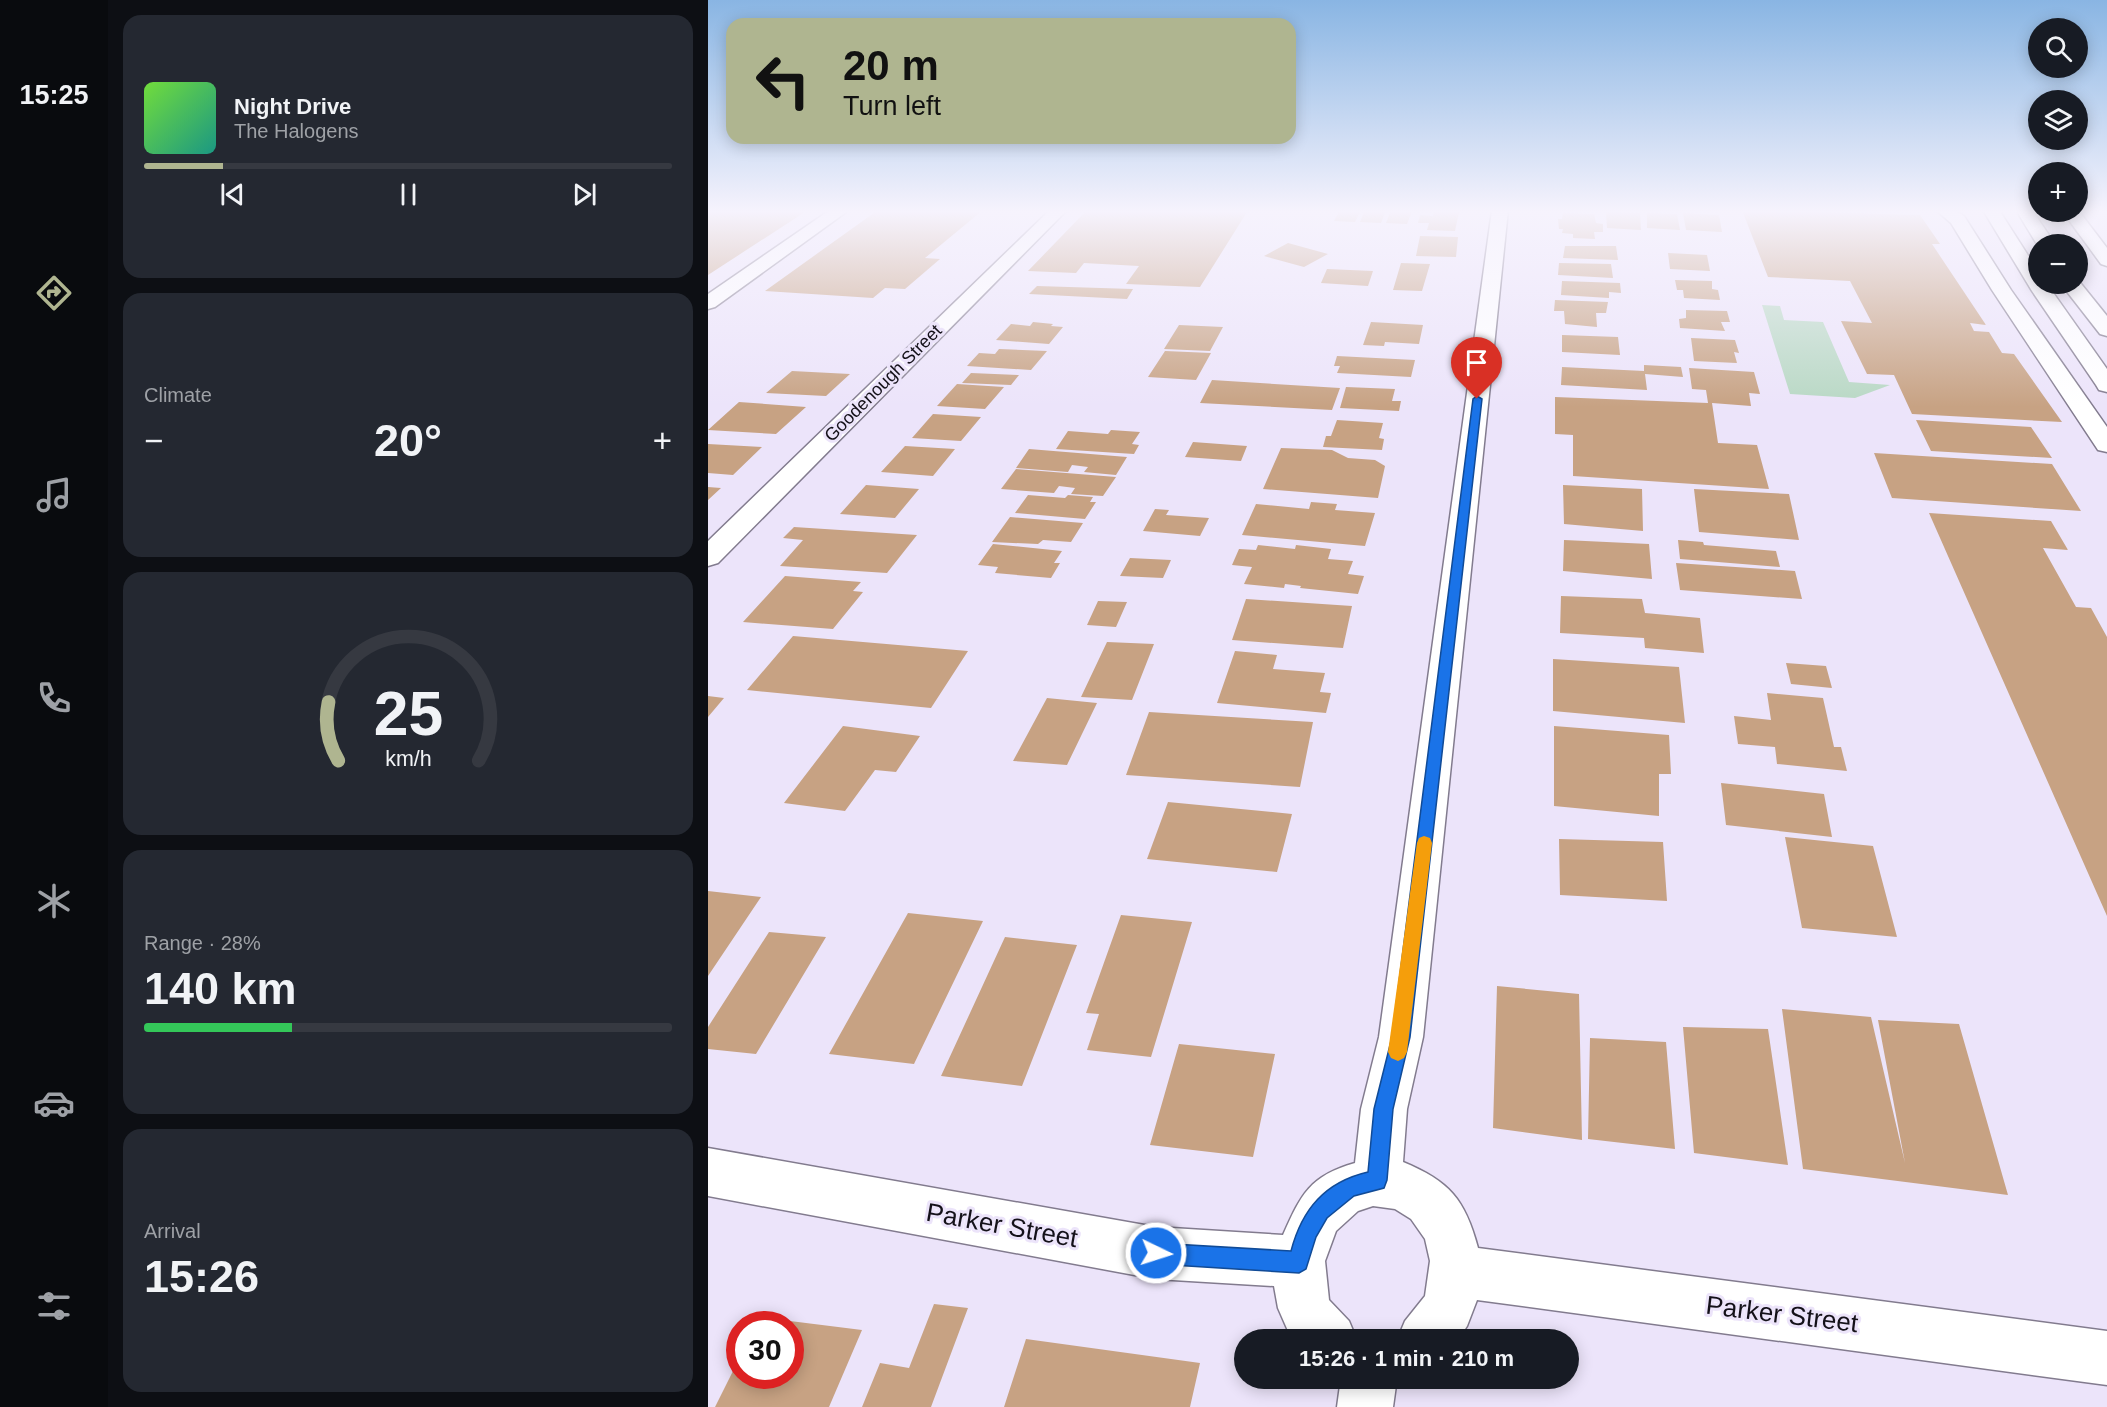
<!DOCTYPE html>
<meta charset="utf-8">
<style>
body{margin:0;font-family:Arial,sans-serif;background:#242831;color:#f1f3f6;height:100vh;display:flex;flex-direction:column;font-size:22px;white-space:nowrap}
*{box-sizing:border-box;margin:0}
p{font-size:20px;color:#9ea1a6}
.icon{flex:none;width:33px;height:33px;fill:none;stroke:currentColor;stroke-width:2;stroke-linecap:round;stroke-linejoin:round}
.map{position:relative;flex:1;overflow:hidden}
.drawer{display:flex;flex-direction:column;gap:15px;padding:15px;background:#0d0f14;width:600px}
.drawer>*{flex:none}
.hud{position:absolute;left:18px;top:18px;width:570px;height:126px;border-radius:18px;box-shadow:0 3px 15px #0003;background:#afb590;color:#111;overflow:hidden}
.fabs{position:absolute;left:1320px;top:18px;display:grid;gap:12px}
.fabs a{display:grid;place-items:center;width:60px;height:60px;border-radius:50%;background:#171b24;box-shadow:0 3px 15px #0003;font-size:30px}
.speed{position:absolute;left:18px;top:1311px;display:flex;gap:12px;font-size:30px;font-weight:700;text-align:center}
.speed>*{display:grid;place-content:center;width:78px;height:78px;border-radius:50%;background:#171b24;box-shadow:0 3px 15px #0003;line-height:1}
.speed .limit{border:9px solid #d22;background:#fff;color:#111}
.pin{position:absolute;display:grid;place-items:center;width:51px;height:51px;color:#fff;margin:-62px -26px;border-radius:50% 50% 50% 0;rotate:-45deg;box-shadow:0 0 6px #0007}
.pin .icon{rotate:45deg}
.me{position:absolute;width:66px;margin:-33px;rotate:94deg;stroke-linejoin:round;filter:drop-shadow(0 0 4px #0008)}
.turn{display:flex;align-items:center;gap:21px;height:126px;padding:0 18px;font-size:27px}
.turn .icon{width:78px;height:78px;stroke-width:2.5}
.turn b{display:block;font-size:42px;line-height:51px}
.big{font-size:45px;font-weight:800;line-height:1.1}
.drawer .tile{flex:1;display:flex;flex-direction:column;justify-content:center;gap:9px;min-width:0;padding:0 21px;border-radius:18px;background:#242831}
.drawer .dial{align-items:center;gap:0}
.dial svg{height:156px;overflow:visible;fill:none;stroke:#363941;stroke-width:7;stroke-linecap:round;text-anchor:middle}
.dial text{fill:#f1f3f6;stroke:none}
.song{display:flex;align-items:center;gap:18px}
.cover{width:72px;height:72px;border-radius:9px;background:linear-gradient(135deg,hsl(100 70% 55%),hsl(170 70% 35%))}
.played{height:6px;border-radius:3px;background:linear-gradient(90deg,#afb590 15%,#363941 15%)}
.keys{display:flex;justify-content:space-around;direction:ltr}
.heat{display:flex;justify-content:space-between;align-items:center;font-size:33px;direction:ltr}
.charge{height:9px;border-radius:4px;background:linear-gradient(90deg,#34c759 28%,#363941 0)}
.trip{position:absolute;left:526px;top:1329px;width:345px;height:60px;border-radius:30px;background:#171b24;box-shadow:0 3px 15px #0003;font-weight:800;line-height:60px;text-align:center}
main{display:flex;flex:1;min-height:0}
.menu{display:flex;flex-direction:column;width:108px;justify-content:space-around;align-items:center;background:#090b0e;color:#9ea1a6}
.menu .icon{width:42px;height:42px}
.menu .selected{color:#afb590}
.menu b{font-size:27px;color:#f1f3f6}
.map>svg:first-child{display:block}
</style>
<main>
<nav class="menu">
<b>15:25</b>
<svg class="icon selected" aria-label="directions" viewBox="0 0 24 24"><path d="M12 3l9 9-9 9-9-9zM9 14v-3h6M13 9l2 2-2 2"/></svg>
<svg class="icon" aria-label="music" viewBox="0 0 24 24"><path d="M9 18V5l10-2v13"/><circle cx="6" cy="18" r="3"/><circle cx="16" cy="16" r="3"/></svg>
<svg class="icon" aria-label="phone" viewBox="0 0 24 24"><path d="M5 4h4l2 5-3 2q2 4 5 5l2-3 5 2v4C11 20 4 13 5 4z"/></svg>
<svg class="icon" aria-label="climate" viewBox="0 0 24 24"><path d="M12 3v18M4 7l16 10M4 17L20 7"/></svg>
<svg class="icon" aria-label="car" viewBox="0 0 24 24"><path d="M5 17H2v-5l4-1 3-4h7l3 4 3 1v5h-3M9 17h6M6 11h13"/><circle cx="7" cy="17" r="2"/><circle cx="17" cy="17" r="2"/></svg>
<svg class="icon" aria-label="filters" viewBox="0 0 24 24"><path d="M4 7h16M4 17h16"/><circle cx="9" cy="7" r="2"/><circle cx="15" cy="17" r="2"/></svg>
</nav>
<section class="drawer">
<div class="tile">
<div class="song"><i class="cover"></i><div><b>Night Drive</b><p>The Halogens</p></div></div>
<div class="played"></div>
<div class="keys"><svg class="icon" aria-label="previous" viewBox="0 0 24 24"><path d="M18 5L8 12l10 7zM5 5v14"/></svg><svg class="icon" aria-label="pause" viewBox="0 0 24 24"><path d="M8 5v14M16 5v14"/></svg><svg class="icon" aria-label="next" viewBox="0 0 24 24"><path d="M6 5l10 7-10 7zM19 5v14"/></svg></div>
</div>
<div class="tile"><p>Climate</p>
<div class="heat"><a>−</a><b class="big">20°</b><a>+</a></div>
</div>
<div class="tile dial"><svg viewBox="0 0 100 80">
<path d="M14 69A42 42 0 1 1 86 69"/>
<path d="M14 69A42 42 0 0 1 9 39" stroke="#afb590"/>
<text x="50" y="56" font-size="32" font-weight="700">25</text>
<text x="50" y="72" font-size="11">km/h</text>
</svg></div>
<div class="tile"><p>Range · 28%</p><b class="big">140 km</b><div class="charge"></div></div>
<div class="tile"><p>Arrival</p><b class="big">15:26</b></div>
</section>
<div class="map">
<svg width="1399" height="1407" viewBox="0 0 1399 1407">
<rect width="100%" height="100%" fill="#ece4fa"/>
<path fill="#b8d8c4" d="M 1054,305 L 1072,306 L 1076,320 L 1115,322 L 1141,382 L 1182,385 L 1147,398 L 1082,394 Z"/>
<path fill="#c7a283" d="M 0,210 L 100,210 L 0,275 Z
M 170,210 L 275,210 L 217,258 L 232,259 L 197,289 L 177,288 L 165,298 L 57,291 Z
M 379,210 L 488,210 L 539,212 L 492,287 L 418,284 L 431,266 L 376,263 L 368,273 L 320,271 Z
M 632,210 L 653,210 L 647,222 L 626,221 Z
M 657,210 L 678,210 L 673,223 L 652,222 Z
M 683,210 L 704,211 L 699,224 L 678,223 Z
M 1034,210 L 1212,215 L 1232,244 L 1224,244 L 1278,325 L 1262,323 L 1266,331 L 1281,332 L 1294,353 L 1306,354 L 1354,422 L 1204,414 L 1186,375 L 1159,374 L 1133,321 L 1164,323 L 1142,281 L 1060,277 Z
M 726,211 L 751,212 L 747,231 L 719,230 L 721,223 L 710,223 L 712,215 L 725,216 Z
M 898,212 L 932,213 L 933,230 L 899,228 Z
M 855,213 L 886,214 L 888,223 L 895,224 L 895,232 L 886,232 L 887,239 L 865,238 L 865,234 L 854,233 L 855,229 L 851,229 L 850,219 L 854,219 Z
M 939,213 L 969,214 L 972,230 L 939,228 Z
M 975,213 L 1011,215 L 1014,232 L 978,230 Z
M 712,236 L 750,237 L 748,257 L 708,256 Z
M 580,243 L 620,254 L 596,267 L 556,256 Z
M 857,246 L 908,246 L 910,260 L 855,258 Z
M 960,253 L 999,255 L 1002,271 L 962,269 Z
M 693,263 L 722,264 L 714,291 L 685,290 Z
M 851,263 L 903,264 L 905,278 L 850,275 Z
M 619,269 L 665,271 L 660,286 L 613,283 Z
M 967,280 L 1004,281 L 1004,289 L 1010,290 L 1012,300 L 976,298 L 975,290 L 969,290 Z
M 854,281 L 912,283 L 913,293 L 901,292 L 901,298 L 853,295 Z
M 329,286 L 425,289 L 419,299 L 321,294 Z
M 847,300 L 900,302 L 898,313 L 888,313 L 889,327 L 857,324 L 856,311 L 846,311 Z
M 978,310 L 1019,311 L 1022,322 L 1013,322 L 1017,331 L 972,328 L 971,319 L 978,318 Z
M 325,322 L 345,324 L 343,326 L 355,327 L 341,344 L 288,340 L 303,324 L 322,326 Z
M 663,322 L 715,325 L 711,344 L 677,342 L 676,346 L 655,345 Z
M 471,325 L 515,327 L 502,351 L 456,349 Z
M 854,335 L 910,337 L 912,355 L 854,352 Z
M 983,338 L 1027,340 L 1031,353 L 1026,352 L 1029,363 L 986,361 Z
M 291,349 L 339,351 L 323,370 L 259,366 L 271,353 L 287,354 Z
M 457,351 L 503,353 L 488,380 L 440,377 Z
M 629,356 L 707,360 L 703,377 L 629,373 L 632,366 L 626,366 Z
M 936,365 L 973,367 L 975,377 L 937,374 L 939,390 L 853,385 L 854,367 L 936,371 Z
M 981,368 L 1046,372 L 1052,394 L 1041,393 L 1043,406 L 1004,403 L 1010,443 L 1049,445 L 1061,489 L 865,476 L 865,435 L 847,434 L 847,397 L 1000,403 L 998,390 L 984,389 Z
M 84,371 L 142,374 L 118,396 L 58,393 Z
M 263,373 L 311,375 L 303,385 L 254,383 Z
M 504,380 L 632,388 L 624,410 L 492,403 Z
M 249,384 L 296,387 L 277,409 L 229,406 Z
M 638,387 L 687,389 L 684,401 L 693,401 L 691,411 L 632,408 Z
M 31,402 L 98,407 L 68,434 L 0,430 Z
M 225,414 L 273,417 L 253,441 L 204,438 Z
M 629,420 L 675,423 L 671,438 L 676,439 L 674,450 L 615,447 L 618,436 L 623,436 Z
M 1208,420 L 1323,427 L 1344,458 L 1223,451 Z
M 403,430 L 432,432 L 424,444 L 431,445 L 426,454 L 348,449 L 360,431 L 400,434 Z
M 485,442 L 539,446 L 533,461 L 477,457 Z
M 0,444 L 54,447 L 25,475 L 0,473 Z
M 197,446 L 247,449 L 225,476 L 173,472 Z
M 573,448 L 624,450 L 640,458 L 667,460 L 677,466 L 670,498 L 555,489 Z
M 321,449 L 419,457 L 408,475 L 376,472 L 380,467 L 364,465 L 360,472 L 308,468 Z
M 1166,453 L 1344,464 L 1373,511 L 1184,498 Z
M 308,469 L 408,477 L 395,496 L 363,494 L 367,488 L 351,486 L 346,493 L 293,489 Z
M 158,485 L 211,489 L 187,518 L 132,514 Z
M 855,485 L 934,489 L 935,531 L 856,524 Z
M 0,487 L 13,488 L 0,500 Z
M 986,489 L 1081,494 L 1091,540 L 991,532 Z
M 320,495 L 357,498 L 360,495 L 385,497 L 382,502 L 388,502 L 377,519 L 307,513 Z
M 603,502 L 629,504 L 627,510 L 667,513 L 657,546 L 534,535 L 548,504 L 601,509 Z
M 447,509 L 461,510 L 458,515 L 501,518 L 492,536 L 435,531 Z
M 1221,513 L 1343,521 L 1360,550 L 1335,548 L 1368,607 L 1383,608 L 1399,637 L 1399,916 Z
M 302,517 L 375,523 L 363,542 L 335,540 L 330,544 L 284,542 Z
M 86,527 L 209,535 L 179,573 L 72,566 L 95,540 L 75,538 Z
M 856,540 L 941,544 L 944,579 L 855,571 Z
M 970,540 L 995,542 L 996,545 L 1068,551 L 1072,567 L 972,559 Z
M 285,544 L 354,551 L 346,563 L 352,563 L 343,578 L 287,573 L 290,567 L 270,565 Z
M 550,545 L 587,549 L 588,545 L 623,549 L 620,559 L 645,561 L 640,574 L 656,576 L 650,594 L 592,588 L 593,586 L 577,584 L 576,588 L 536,584 L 544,567 L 524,565 L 531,549 L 548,550 Z
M 422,558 L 463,560 L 455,578 L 412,576 Z
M 968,563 L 1087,571 L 1094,599 L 972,590 Z
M 77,576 L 153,582 L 145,591 L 155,592 L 125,629 L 35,622 Z
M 853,596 L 934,599 L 937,613 L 992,618 L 996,653 L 937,648 L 936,638 L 852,633 Z
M 538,599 L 644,606 L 635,648 L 524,640 Z
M 390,601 L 419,602 L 408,627 L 379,625 Z
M 85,636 L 260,651 L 223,708 L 39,690 Z
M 399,642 L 446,644 L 424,700 L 373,697 Z
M 527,651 L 569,655 L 565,669 L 617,673 L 612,692 L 623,693 L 618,713 L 509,703 Z
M 845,659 L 971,667 L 977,723 L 845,711 Z
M 1078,663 L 1118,666 L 1124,688 L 1083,684 Z
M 1059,693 L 1115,698 L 1126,747 L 1133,747 L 1139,771 L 1069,764 L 1067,747 L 1030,744 L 1026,716 L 1063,720 Z
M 0,696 L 16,698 L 0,717 Z
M 339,698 L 389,703 L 359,765 L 305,761 Z
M 441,712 L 605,722 L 592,787 L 418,775 Z
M 135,726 L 212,736 L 188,772 L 167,770 L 137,811 L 76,803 Z
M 846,726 L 961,735 L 963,774 L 951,774 L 951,816 L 846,806 Z
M 1013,783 L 1116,794 L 1124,837 L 1018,825 Z
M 460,802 L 584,814 L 569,872 L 439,859 Z
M 1077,837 L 1165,846 L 1189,937 L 1094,928 Z
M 851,839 L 955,842 L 959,901 L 852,895 Z
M 0,891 L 53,897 L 0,976 Z
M 200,913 L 275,921 L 206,1064 L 121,1054 Z
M 413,915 L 484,922 L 443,1057 L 379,1050 L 391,1014 L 378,1013 Z
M 61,932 L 118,937 L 48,1054 L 0,1049 L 0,1027 Z
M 297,937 L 369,945 L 314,1086 L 233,1076 Z
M 789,986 L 871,994 L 874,1140 L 785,1128 Z
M 1074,1009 L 1163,1017 L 1197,1163 L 1170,1020 L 1251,1024 L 1300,1195 L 1095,1169 Z
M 975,1027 L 1060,1029 L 1080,1165 L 986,1153 Z
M 882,1038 L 958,1042 L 967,1149 L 880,1139 Z
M 471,1044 L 567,1054 L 545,1157 L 442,1145 Z
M 226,1304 L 260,1308 L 223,1407 L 154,1407 L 172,1363 L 201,1368 Z
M 51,1317 L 154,1330 L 121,1407 L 7,1407 L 32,1357 L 32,1376 L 82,1376 L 82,1324 L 47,1324 Z
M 318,1339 L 492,1363 L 482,1407 L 296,1407 Z"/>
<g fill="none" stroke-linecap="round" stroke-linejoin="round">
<defs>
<path id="minor" d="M 122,210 L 141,210 L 7,307 L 0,309 L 0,294 Z
M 342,210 L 359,210 L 10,563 L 0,566 L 0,541 Z
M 784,210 L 800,210 L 715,1037 L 699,1109 L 695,1162 C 741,1181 757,1199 770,1248 L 1399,1331 L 1399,1385 L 769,1300 L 759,1326 L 750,1340 L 689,1340 L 697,1321 L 717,1296 L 722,1261 L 717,1239 L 703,1219 L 687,1209 L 665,1206 L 650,1211 L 628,1231 L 617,1261 L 621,1300 L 641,1321 L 649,1340 L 584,1340 L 570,1308 L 566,1286 L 448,1279 L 0,1196 L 0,1148 L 448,1227 L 575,1235 C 593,1195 601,1176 647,1163 L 653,1109 L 671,1037 Z
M 633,1378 L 689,1378 L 685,1407 L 629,1407 Z"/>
<path id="secondary" d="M 1275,210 L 1291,210 L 1330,271 L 1330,284 L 1339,284 L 1399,369 L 1399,392 L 1391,390 L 1388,385 L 1324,291 Z
M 1308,210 L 1324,210 L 1347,244 L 1330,246 Z
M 1370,280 L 1399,316 L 1399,336 L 1392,334 L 1353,284 L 1370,284 Z"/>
<path id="trunk" d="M 1228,210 L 1246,210 L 1256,216 L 1303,290 L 1399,427 L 1399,452 L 1390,450 L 1284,290 L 1243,223 Z
M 1370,210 L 1399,248 L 1399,266 L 1393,264 L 1355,212 Z"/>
</defs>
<use href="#minor" stroke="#827b8e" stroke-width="3"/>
<use href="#secondary" stroke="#827b8e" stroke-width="3"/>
<use href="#trunk" stroke="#827b8e" stroke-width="3"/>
<use href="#minor" fill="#fff" fill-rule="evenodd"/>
<use href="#secondary" fill="#fff" fill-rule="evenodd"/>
<use href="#trunk" fill="#fff" fill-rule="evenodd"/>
</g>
<linearGradient id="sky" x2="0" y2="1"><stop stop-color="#89b5e3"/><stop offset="0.52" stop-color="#f6f3fd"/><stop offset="1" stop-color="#f6f3fd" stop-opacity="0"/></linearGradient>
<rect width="1399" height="407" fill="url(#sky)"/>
<path fill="#1a73e8" stroke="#114b97" stroke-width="1.5" d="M 769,396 L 774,399 L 702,1037 L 685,1109 L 679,1180 L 676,1188 L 646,1196 L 619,1218 L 608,1237 L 598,1269 L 591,1273 L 448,1264 L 440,1261 L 437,1253 L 440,1246 L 448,1243 L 583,1251 C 594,1209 617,1182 660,1172 L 666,1109 L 684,1037 L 765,399 Z"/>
<path fill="#f59e0b" d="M 716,836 L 722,838 L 724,843 L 699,1052 L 696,1058 L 690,1061 L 683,1058 L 680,1052 L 709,843 L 711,838 Z"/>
<g text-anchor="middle" stroke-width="6" stroke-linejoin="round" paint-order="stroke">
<g font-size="18" fill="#141119" stroke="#ece4fa">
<text transform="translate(175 383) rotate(-45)" y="6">Goodenough Street</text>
</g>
<g font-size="26" fill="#141119" stroke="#ece4fa">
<text transform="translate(294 1225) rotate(10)" y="9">Parker Street</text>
<text transform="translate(1074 1314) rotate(7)" y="9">Parker Street</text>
</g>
</g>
</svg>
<div class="fabs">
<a><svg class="icon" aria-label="search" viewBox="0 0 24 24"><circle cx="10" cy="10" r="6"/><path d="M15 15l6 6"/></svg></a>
<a><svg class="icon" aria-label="layers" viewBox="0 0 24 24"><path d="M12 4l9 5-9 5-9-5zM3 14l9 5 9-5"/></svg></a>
<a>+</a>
<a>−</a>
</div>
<div class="speed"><div class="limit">30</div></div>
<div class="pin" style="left:769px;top:399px;background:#d93025"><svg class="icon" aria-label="arrive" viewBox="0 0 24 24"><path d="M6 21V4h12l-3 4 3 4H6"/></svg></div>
<svg class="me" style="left:448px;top:1253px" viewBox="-20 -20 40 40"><circle r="17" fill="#1a73e8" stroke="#fff" stroke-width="3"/><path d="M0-11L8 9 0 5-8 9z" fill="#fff"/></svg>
<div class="trip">15:26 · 1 min · 210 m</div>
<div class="hud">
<div class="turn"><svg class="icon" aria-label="left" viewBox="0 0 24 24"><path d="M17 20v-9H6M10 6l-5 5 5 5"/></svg><div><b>20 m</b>Turn left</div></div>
</div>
</div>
</main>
